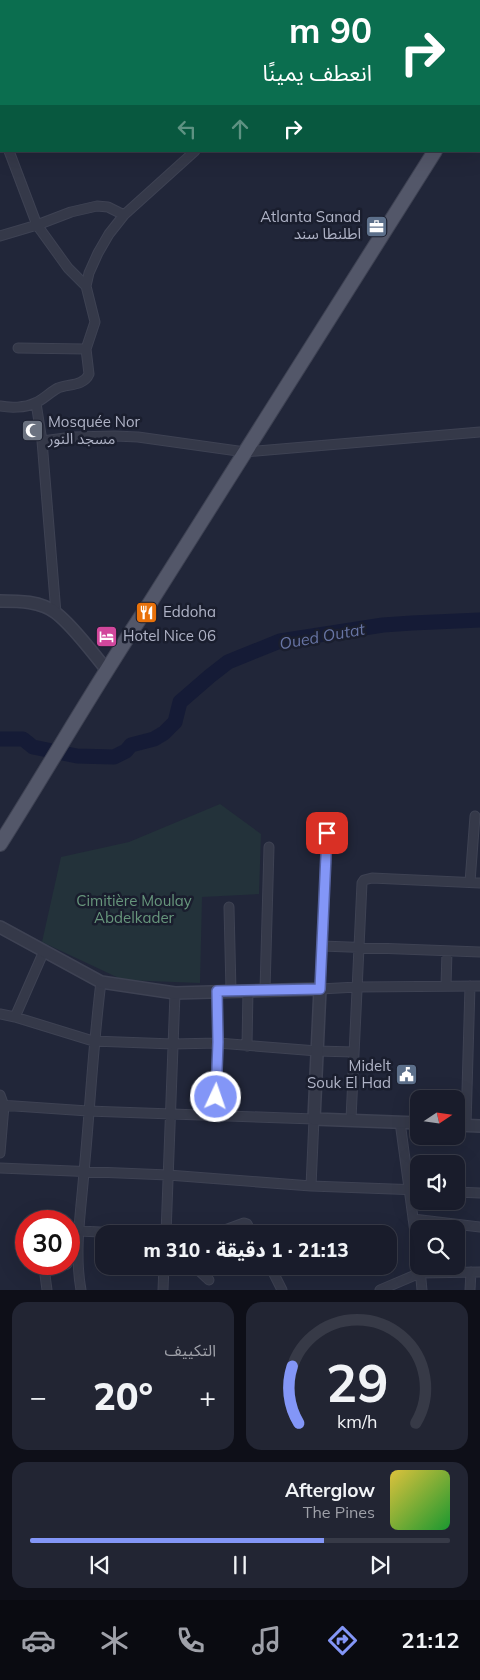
<!DOCTYPE html>
<html lang="ar">
<meta charset="utf-8">
<style>
body{margin:0;font-family:Mulish,"Noto Sans Arabic",sans-serif;background:#222533;color:#f1f3f6;direction:rtl;height:100vh;display:flex;flex-direction:column;font-size:19px;white-space:nowrap}
*{box-sizing:border-box;margin:0}
p{font-size:16px;color:#9fa1a9}
.icon{flex:none;width:28px;height:28px;fill:none;stroke:currentColor;stroke-width:2;stroke-linecap:round;stroke-linejoin:round}
.map{position:relative;height:1290px;overflow:hidden;direction:ltr}
.sheet{display:flex;flex-direction:column;gap:12px;padding:12px;background:#0e0f18;flex:1}
.sheet>*{flex:none}
.top-card{position:absolute;left:0px;top:0px;width:480px;height:152px;box-shadow:0 5px 20px #0002,0 0 0 1px #373a47;direction:rtl;background:#0b6e4f;color:#fff;overflow:hidden}
.needle{width:32px;rotate:77deg}
.buttons{position:absolute;left:410px;top:1090px;display:grid;gap:10px}
.buttons a{display:grid;place-items:center;width:55px;height:55px;border-radius:10px;background:#191c2b;box-shadow:0 5px 20px #0002,0 0 0 1px #373a47;font-size:25px}
.speed{position:absolute;left:15px;top:1210px;display:flex;gap:10px;font-size:25px;font-weight:700;text-align:center}
.speed>*{display:grid;place-content:center;width:65px;height:65px;border-radius:50%;background:#191c2b;box-shadow:0 5px 20px #0002,0 0 0 1px #373a47;line-height:1}
.speed .limit{border:8px solid #d22;background:#fff;color:#111}
.pin{position:absolute;display:grid;place-items:center;width:42px;height:42px;color:#fff;margin:-21px;border-radius:10px;box-shadow:0 2px 8px #0006}
.me{position:absolute;width:55px;margin:-28px;rotate:3deg;stroke-linejoin:round;filter:drop-shadow(0 0 4px #0008)}
.turn{display:flex;align-items:center;gap:18px;height:105px;padding:0 25px;font-size:22px}
.turn .icon{width:65px;height:65px;stroke-width:2.5}
.turn b{display:block;font-size:35px;line-height:42px}
.lanes{display:flex;align-items:center;height:48px;padding:0 25px;background:#0003;justify-content:center;gap:25px;direction:ltr}
.lanes .off{opacity:.35}
.big{font-size:38px;font-weight:800;line-height:1.1}
.sheet .widget{flex:1;display:flex;flex-direction:column;justify-content:center;gap:8px;min-width:0;padding:0 18px;border-radius:15px;background:#222533}
.sheet .dial{align-items:center;gap:0}
.dial svg{height:130px;overflow:visible;fill:none;stroke:#373a47;stroke-width:7;stroke-linecap:round;text-anchor:middle}
.dial text{fill:#f1f3f6;stroke:none}
.song{display:flex;align-items:center;gap:15px}
.cover{width:60px;height:60px;border-radius:8px;background:linear-gradient(135deg,hsl(50 70% 55%),hsl(130 70% 35%))}
.played{height:5px;border-radius:2px;background:linear-gradient(90deg,#8396f7 70%,#373a47 70%)}
.keys{display:flex;justify-content:space-around;direction:ltr}
.heat{display:flex;justify-content:space-between;align-items:center;font-size:28px;direction:ltr}
.sheet .tiles{flex:1;display:grid;gap:12px;grid-template-columns:1fr 1fr}
.widget:last-child{grid-column:span 2}
.trip{position:absolute;left:95px;top:1225px;width:302px;height:50px;border-radius:15px;background:#191c2b;box-shadow:0 5px 20px #0002,0 0 0 1px #373a47;font-weight:800;line-height:50px;text-align:center;direction:rtl}
.dock{display:flex;height:80px;justify-content:space-around;align-items:center;background:#0a0b11;color:#9fa1a9}
.dock .icon{width:35px;height:35px}
.dock .on{color:#8396f7}
.dock b{font-size:22px;color:#f1f3f6}
.map>svg:first-child{display:block}
</style>
<div class="map">
<svg width="480" height="1290" viewBox="0 0 480 1290">
<rect width="100%" height="100%" fill="#212639"/>
<path fill="#23323a" d="M 220,804 L 261,834 L 259,894 L 202,897 L 200,983 L 123,980 L 42,942 L 61,857 L 129,842 Z"/>
<g fill="none" stroke-linecap="round" stroke-linejoin="round">
<path stroke="#151b36" stroke-width="15" d="M 0,739 L 23,739 L 33,747 L 77,756 L 114,757 L 126,751 L 131,745 L 154,739 L 164,733 L 175,722 L 180,702 L 210,676 L 228,662 L 280,641 L 383,625 L 412,623 L 480,620"/>
<defs>
<path id="minor" d="M 347,1 L 349,0
M 0,132 L 1,134
M 9,151 L 37,225 L 68,268 L 86,286
M 0,236 L 37,225 L 71,212 L 97,206 L 108,207 L 124,215
M 18,348 L 86,349
M 36,403 L 42,441 L 56,613
M 0,406 C 10,408 25,408 35,403 C 43,400 50,392 58,388 C 68,384 84,386 89,374 L 86,349 L 95,322 L 86,286 L 89,273 L 98,253 L 109,234 L 124,215 L 195,151
M 42,441 L 73,437 L 115,436 L 138,437 L 245,452 L 480,432
M 327,833 L 320,989 L 357,987 L 480,986
M 470,882 L 475,816
M 229,907 L 231,991
M 322,946 L 480,952
M 446,986 L 447,951
M 265,990 L 269,847
M 0,1014 L 15,1017 L 93,1041 L 173,1044 L 218,1043 L 317,1051 L 354,1052
M 15,1017 L 44,951
M 247,1046 L 248,990
M 0,1095 L 4,1106 L 0,1153
M 0,1105 L 88,1111 L 314,1119 L 311,1186
M 215,1115 L 218,1043 L 217,991
M 351,1119 L 362,883 L 364,880 L 372,878 L 480,883
M 400,1122 L 419,1262
M 466,1125 L 470,986
M 0,1168 L 168,1175 L 311,1186 L 419,1190
M 456,1192 L 480,1193
M 413,1219 L 480,1227
M 79,1231 L 143,1234
M 166,1234 L 175,993
M 214,1234 L 244,1223 L 247,1224 L 252,1234
M 194,1266 L 209,1280
M 270,1266 L 282,1290
M 420,1269 L 422,1290
M 47,1290 L 45,1275 L 48,1271 L 67,1264
M 81,1290 C 74,1251 81,1212 84,1172 C 90,1109 93,1046 101,982
M 163,1290 L 164,1266
M 380,1290 L 420,1273 L 480,1272
M 470,1290 L 471,1272"/>
<path id="tertiary" d="M 0,601 C 19,601 41,601 56,613 C 74,627 91,651 106,669
M 0,927 L 101,982 L 175,993 L 320,989 L 314,1119 L 419,1123
M 456,1125 L 480,1126"/>
<path id="primary" d="M 479,81 L 480,79
M 0,844 C 50,765 96,684 148,606 L 435,151"/>
</defs>
<use href="#minor" stroke="#3e4253" stroke-width="11"/>
<use href="#tertiary" stroke="#3e4253" stroke-width="14"/>
<use href="#primary" stroke="#3e4253" stroke-width="16"/>
<use href="#minor" stroke="#353949" stroke-width="9"/>
<use href="#tertiary" stroke="#353949" stroke-width="11"/>
<use href="#primary" stroke="#535769" stroke-width="14"/>
</g>
<g fill="none" stroke-linecap="round" stroke-linejoin="round">
<defs>
<path id="route" d="M 216,1097 L 218,1042 L 217,991 L 320,989 L 327,833"/>
</defs>
<use href="#route" stroke="#5562a1" stroke-width="12"/>
<use href="#route" stroke="#8396f7" stroke-width="9"/>
</g>
<defs>
<symbol id="office-square" viewBox="-11 -11 22 22"><rect x="-9" y="-9" width="18" height="18" rx="4" fill="#5c6f8a" stroke="#1a1e2e"/><path d="M-6-3h4V-5.5h4V-3h4V5H-6ZM-1-4.5V-3h2v-1.5ZM-6 0V1H6V0Z" fill="#fff"/></symbol>
<symbol id="mosque-square" viewBox="-11 -11 22 22"><rect x="-9" y="-9" width="18" height="18" rx="4" fill="#6b7280" stroke="#1a1e2e"/><path d="M3.5-4.9A6 6 0 1 0 3.5 4.9A5 5 0 1 1 3.5-4.9Z" fill="#fff"/></symbol>
<symbol id="restaurant-square" viewBox="-11 -11 22 22"><rect x="-9" y="-9" width="18" height="18" rx="4" fill="#e8710a" stroke="#1a1e2e"/><path d="M-5-6h1v4h1v-4h1v4h1v-4h1v5L-1.5 .5V6h-2V.5L-5-1ZM5-6V6H3V1.5H1.5Q1.5-4 5-6Z" fill="#fff"/></symbol>
<symbol id="hotel-square" viewBox="-11 -11 22 22"><rect x="-9" y="-9" width="18" height="18" rx="4" fill="#d1479c" stroke="#1a1e2e"/><path d="M-6-4.5h1.5V1H6V5H4.5V3h-9V5H-6ZM-4 0a1.8 1.8 0 1 1 3.6 0ZM.5 0V-2.5h3Q6-2.5 6 0Z" fill="#fff"/></symbol>
<symbol id="civic-square" viewBox="-11 -11 22 22"><rect x="-9" y="-9" width="18" height="18" rx="4" fill="#5c6f8a" stroke="#1a1e2e"/><path d="M-.6-6.5H3V-4.5H.6V-3L4-1V1h2V6H-6V1h2V-1L-.6-3ZM-1.2 2.5V6h2.4V2.5Z" fill="#fff"/></symbol>
</defs>
<g fill-rule="evenodd">
<use href="#office-square" x="364" y="214" width="25" height="25"/>
<use href="#mosque-square" x="20" y="418" width="25" height="25"/>
<use href="#restaurant-square" x="134" y="600" width="25" height="25"/>
<use href="#hotel-square" x="94" y="624" width="25" height="25"/>
<use href="#civic-square" x="394" y="1062" width="25" height="25"/>
</g>
<g text-anchor="middle" stroke-width="5" stroke-linejoin="round" paint-order="stroke">
<g font-size="15" fill="#afb3c6" stroke="#1a1e2e" text-anchor="start">
<text x="361" y="222" text-anchor="end">Atlanta Sanad<tspan x="361" dy="17">اطلنطا سند</tspan></text>
<text x="48" y="427">Mosquée Nor<tspan x="48" dy="17">مسجد النور</tspan></text>
<text x="163" y="617">Eddoha</text>
<text x="123" y="641">Hotel Nice 06</text>
<text x="391" y="1071" text-anchor="end">Midelt<tspan x="391" dy="17">Souk El Had</tspan></text>
</g>
<g font-size="15" fill="#67967c" stroke="#1a1e2e">
<text x="134" y="906">Cimitière Moulay<tspan x="134" dy="17">Abdelkader</tspan></text>
</g>
<g font-size="16" font-style="italic" fill="#6875a5" stroke="#1a1e2e">
<text transform="translate(322 636) rotate(-10)" y="6">Oued Outat</text>
</g>
</g>
</svg>
<div class="buttons">
<a><svg class="needle" viewBox="-14 -14 28 28"><path d="M0-13l5 13h-10z" fill="#e53935"/><path d="M0 13l5-13h-10z" fill="#9fa1a9"/></svg></a>
<a><svg class="icon" aria-label="sound" viewBox="0 0 24 24"><path d="M4 9h4l5-4v14l-5-4H4zM17 9q2 3 0 6"/></svg></a>
<a><svg class="icon" aria-label="search" viewBox="0 0 24 24"><circle cx="10" cy="10" r="6"/><path d="M15 15l6 6"/></svg></a>
</div>
<div class="speed"><div class="limit">30</div></div>
<div class="pin" style="left:327px;top:833px;background:#d93025"><svg class="icon" aria-label="arrive" viewBox="0 0 24 24"><path d="M6 21V4h12l-3 4 3 4H6"/></svg></div>
<svg class="me" style="left:216px;top:1097px" viewBox="-20 -20 40 40"><circle r="17" fill="#8396f7" stroke="#fff" stroke-width="3"/><path d="M0-11L8 9 0 5-8 9z" fill="#fff"/></svg>
<div class="trip">21:13 · 1 دقيقة · 310 m</div>
<div class="top-card">
<div class="turn"><svg class="icon" aria-label="right" viewBox="0 0 24 24"><path d="M7 20v-9h11M14 6l5 5-5 5"/></svg><div><b>90 m</b>انعطف يمينًا</div></div>
<div class="lanes"><svg class="icon off" aria-label="left" viewBox="0 0 24 24"><path d="M17 20v-9H6M10 6l-5 5 5 5"/></svg><svg class="icon off" aria-label="ahead" viewBox="0 0 24 24"><path d="M12 20V5M6 11l6-6 6 6"/></svg><svg class="icon" aria-label="right" viewBox="0 0 24 24"><path d="M7 20v-9h11M14 6l5 5-5 5"/></svg></div>
</div>
</div>
<section class="sheet">
<div class="tiles">
<div class="widget dial"><svg viewBox="0 0 100 80">
<path d="M14 69A42 42 0 1 1 86 69"/>
<path d="M14 69A42 42 0 0 1 10 34" stroke="#8396f7"/>
<text x="50" y="56" font-size="32" font-weight="700">29</text>
<text x="50" y="72" font-size="11">km/h</text>
</svg></div>
<div class="widget"><p>التكييف</p>
<div class="heat"><a>−</a><b class="big">20°</b><a>+</a></div>
</div>
<div class="widget">
<div class="song"><i class="cover"></i><div><b>Afterglow</b><p>The Pines</p></div></div>
<div class="played"></div>
<div class="keys"><svg class="icon" aria-label="previous" viewBox="0 0 24 24"><path d="M18 5L8 12l10 7zM5 5v14"/></svg><svg class="icon" aria-label="pause" viewBox="0 0 24 24"><path d="M8 5v14M16 5v14"/></svg><svg class="icon" aria-label="next" viewBox="0 0 24 24"><path d="M6 5l10 7-10 7zM19 5v14"/></svg></div>
</div>
</div>
</section>
<nav class="dock">
<b>21:12</b>
<svg class="icon on" aria-label="directions" viewBox="0 0 24 24"><path d="M12 3l9 9-9 9-9-9zM9 14v-3h6M13 9l2 2-2 2"/></svg>
<svg class="icon" aria-label="music" viewBox="0 0 24 24"><path d="M9 18V5l10-2v13"/><circle cx="6" cy="18" r="3"/><circle cx="16" cy="16" r="3"/></svg>
<svg class="icon" aria-label="phone" viewBox="0 0 24 24"><path d="M5 4h4l2 5-3 2q2 4 5 5l2-3 5 2v4C11 20 4 13 5 4z"/></svg>
<svg class="icon" aria-label="climate" viewBox="0 0 24 24"><path d="M12 3v18M4 7l16 10M4 17L20 7"/></svg>
<svg class="icon" aria-label="car" viewBox="0 0 24 24"><path d="M5 17H2v-5l4-1 3-4h7l3 4 3 1v5h-3M9 17h6M6 11h13"/><circle cx="7" cy="17" r="2"/><circle cx="17" cy="17" r="2"/></svg>
</nav>
